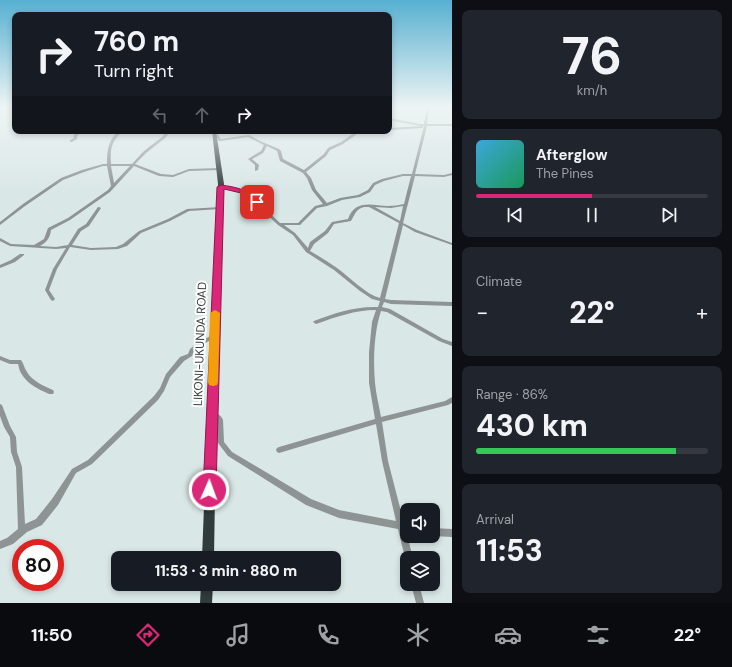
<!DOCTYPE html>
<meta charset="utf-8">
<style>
body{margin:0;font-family:"DM Sans",sans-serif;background:#20242c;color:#f1f3f6;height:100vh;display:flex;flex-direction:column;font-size:15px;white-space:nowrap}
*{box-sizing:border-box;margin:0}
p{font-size:13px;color:#9ea1a6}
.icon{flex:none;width:22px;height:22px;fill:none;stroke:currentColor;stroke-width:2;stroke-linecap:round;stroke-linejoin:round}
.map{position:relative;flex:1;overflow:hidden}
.sheet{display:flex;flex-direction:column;gap:10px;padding:10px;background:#0d0f14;width:280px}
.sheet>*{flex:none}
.banner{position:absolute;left:12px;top:12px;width:380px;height:122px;border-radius:8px;box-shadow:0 2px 6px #0003;background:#171b24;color:#f1f3f6;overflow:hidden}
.fabs{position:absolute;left:400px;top:503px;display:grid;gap:8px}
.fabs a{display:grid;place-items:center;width:40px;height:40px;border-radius:8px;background:#171b24;box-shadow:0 2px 6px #0003;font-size:20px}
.speed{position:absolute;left:12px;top:539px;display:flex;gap:8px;font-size:20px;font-weight:700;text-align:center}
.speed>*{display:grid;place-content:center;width:52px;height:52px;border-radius:50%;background:#171b24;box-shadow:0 2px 6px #0003;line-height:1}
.speed .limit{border:6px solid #d22;background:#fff;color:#111}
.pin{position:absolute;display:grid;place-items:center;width:34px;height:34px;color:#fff;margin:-17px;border-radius:8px;box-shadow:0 2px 6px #0006}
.me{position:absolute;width:44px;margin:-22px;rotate:2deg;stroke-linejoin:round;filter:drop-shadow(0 0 3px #0008)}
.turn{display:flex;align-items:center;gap:14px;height:84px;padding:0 16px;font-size:18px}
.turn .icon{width:52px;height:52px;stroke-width:2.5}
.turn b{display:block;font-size:28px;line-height:34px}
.lanes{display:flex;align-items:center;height:38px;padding:0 16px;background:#0003;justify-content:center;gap:20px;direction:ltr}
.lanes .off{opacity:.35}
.big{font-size:30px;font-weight:800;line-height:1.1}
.sheet .card{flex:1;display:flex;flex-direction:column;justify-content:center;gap:6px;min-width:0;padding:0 14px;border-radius:8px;background:#20242c}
.sheet .dial{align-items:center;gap:0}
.dial b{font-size:52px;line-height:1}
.song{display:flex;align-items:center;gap:12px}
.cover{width:48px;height:48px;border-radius:6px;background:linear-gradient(135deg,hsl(200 70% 55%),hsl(150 70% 35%))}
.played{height:4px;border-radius:2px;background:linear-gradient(90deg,#db2777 50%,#363941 50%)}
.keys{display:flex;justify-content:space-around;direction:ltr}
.heat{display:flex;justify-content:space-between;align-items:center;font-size:22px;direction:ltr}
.charge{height:6px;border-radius:3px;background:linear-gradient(90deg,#34c759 86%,#363941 0)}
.trip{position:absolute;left:111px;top:551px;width:230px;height:40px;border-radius:8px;background:#171b24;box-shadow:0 2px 6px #0003;font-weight:800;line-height:40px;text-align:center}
.menu{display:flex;height:64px;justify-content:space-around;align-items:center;background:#090b0e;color:#9ea1a6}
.menu .icon{width:28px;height:28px}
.menu .selected{color:#db2777}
.menu b{font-size:18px;color:#f1f3f6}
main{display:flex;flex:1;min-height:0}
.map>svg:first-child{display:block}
</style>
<main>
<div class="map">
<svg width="452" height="603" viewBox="0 0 452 603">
<rect width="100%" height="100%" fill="#dae7e7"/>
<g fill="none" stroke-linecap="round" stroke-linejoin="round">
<path fill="#8e9393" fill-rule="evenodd" d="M 427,107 L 429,107 L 427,124 L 452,124 L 452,126 L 427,126 L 415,174 L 444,175 L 452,173 L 452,175 L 444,177 L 415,176 L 403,223 L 417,230 L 452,243 L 452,245 L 415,232 L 403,225 L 385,299 L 391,300 L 452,302 L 452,306 L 391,304 L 384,302 L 382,307 L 390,309 L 443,339 L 452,342 L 452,346 L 439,341 L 387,312 L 381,311 C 374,332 373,360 375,383 C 376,394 379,406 381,417 L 445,401 L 452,397 L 452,403 L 448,405 L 382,422 L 388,461 L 404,523 L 407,523 L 407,531 L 406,531 L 413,558 L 407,558 L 407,561 L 405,558 L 398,529 L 339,518 L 306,505 L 228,456 L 218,443 L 217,421 C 215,417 211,417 209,414 L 210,412 L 212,411 C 217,413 221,415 223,420 L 224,442 L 232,452 L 311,499 L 339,510 L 396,521 L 382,461 L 376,424 L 279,453 L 277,452 L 276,450 L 277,448 L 279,447 L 375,419 L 369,383 L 369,352 L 372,322 L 376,310 C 355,310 336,317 316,324 L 313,322 L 314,321 C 335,313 355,306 378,307 L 380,301 L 372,299 L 360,291 L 334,270 L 306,252 L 293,235 L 278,225 L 258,206 L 245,195 L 238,191 L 230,189 L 221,188 L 219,187 C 222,186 225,186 228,187 C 250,189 265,209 280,223 L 298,223 L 315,206 L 323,204 L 312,190 L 307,178 L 303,173 L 280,161 L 277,151 L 267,146 L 263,153 L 252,159 L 259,165 L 258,170 L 255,171 L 255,165 L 248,159 L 261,151 L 264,145 L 248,137 L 220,141 L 219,141 L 213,133 L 216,132 L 221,139 L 249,135 L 260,141 L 279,149 L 281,151 L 283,159 L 304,170 L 324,154 L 328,148 L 341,142 L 355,132 L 362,131 L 369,131 L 357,134 L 343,144 L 330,150 L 326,156 L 306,172 L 311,178 L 316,190 L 327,203 L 340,198 L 358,195 L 368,190 L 373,183 L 382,179 L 403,174 L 412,174 L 424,126 L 420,126 L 389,120 L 389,118 L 420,124 L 424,124 ZM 403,176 L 411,176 L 404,204 C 399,205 394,206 388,206 C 372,205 355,199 348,219 L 332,222 L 325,231 L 310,242 L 308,248 L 295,233 L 284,225 L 300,225 L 317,208 L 327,206 L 342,200 L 360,197 L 370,192 L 375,185 L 384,181 ZM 403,206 L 400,221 L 375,207 L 391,208 ZM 364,207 L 369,207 L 399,223 L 380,298 C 365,294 350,277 337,268 C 328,262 319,256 310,251 L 314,244 L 328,233 L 334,224 L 351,221 C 355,214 356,209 364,207 Z
M 422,126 L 423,126 L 423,128 L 389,130 L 389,128 Z
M 78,131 L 82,131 L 77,136 L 77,139 L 72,142 L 70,142 L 70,140 L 74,138 L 73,136 Z
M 119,131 L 123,131 C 111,142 110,149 111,164 L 132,164 L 144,151 L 162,137 L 167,131 L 171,131 L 164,139 L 146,153 L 135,164 L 161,174 L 173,175 L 189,169 L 220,168 L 222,169 L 220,170 L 189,171 L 173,177 L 159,176 L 134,166 L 110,192 L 70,220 L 51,230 C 50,238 47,242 40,246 L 56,247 L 68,245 L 78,229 L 86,224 L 98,207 L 99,207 L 101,208 L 89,226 L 81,231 L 72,245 L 91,248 L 116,247 L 123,244 L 139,231 L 168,219 L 187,209 L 220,207 L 222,208 L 220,209 L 189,211 L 170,221 L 141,233 L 127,246 L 118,249 L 91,250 L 70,247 L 57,269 L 49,290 L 55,299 L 53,301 L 51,300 L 45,290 L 53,269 L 66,248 L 56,249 L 10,246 L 0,241 L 0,238 L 11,244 L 34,245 L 44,239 L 48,228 L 68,218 L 108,190 L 111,186 L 107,166 L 103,166 L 84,172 L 63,180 L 25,206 L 0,225 L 0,222 L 23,204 L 61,178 L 82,170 L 103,164 L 107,164 C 107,151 108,139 119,131 ZM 111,166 L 130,166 L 114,183 Z
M 20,254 L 24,254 L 24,255 L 15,262 L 0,268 L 0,265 L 11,260 Z
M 214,334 L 216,335 L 217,336 L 216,337 L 200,346 L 194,351 L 192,356 L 184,361 L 170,377 L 164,391 L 158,400 L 92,464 L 76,473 L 58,505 L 42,525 L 27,532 L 13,544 L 0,549 L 0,541 L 7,538 L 18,529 L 16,467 L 11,452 L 10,437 L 4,427 L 0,416 L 0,404 L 2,405 L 10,426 L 16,437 L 17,452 L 22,467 L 25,524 L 36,519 L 52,499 L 72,469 L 88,460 L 154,396 L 160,388 L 166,374 L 180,357 L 188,354 L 190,349 L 196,344 Z
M 0,356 L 10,360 L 21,360 C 24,364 24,368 27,372 C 32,381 44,386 53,390 L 54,392 L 53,394 L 49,394 C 38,389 27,384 21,373 C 19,370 19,367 18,364 L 10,364 L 0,360 Z
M 433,528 L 452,529 L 452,537 L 433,536 Z
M 411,584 L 419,584 L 424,603 L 416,603 Z"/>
<path fill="#313b3c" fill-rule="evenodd" d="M 212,131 L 216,131 L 224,184 L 218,300 L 214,558 L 202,558 L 212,300 L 218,184 Z
M 201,584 L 213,584 L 212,603 L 200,603 Z"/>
</g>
<linearGradient id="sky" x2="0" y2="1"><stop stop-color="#57b0d1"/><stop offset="0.56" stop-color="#eef4f4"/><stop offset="1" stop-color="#eef4f4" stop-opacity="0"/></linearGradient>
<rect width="452" height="192" fill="url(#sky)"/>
<path fill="#db2777" stroke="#8e194d" d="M 221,185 C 236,187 250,190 261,202 L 255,203 L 241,193 L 224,189 L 216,490 L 214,494 L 209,496 L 205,494 L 203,490 L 217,187 Z"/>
<path fill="#f59e0b" d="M 215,310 L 220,313 L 218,382 L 217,385 L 213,386 L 209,385 L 208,382 L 210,313 Z"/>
<g text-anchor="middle" stroke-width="4" stroke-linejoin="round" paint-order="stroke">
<g font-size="12" fill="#393e3e" stroke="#fff">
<text transform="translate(200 344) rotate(-88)" y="4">LIKONI-UKUNDA ROAD</text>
</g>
</g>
</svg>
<div class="fabs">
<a><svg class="icon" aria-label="sound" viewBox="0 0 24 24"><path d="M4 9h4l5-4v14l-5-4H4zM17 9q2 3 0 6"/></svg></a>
<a><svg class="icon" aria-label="layers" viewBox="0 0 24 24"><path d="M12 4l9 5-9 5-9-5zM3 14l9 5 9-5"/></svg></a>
</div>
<div class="speed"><div class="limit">80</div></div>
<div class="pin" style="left:257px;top:202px;background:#d93025"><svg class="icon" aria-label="arrive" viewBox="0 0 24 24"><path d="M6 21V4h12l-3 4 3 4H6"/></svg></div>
<svg class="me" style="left:209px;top:490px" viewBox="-20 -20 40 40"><circle r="17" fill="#db2777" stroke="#fff" stroke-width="3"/><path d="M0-11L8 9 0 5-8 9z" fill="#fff"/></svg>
<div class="trip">11:53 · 3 min · 880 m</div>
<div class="banner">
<div class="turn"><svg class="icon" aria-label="right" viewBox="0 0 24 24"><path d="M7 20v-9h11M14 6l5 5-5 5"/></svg><div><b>760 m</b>Turn right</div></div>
<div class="lanes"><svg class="icon off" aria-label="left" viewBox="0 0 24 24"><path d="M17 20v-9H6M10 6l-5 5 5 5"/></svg><svg class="icon off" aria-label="ahead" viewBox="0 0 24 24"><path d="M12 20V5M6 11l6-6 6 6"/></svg><svg class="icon" aria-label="right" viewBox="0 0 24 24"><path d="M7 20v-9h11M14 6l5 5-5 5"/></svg></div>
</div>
</div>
<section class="sheet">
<div class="card dial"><b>76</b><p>km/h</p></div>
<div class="card">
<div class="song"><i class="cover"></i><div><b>Afterglow</b><p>The Pines</p></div></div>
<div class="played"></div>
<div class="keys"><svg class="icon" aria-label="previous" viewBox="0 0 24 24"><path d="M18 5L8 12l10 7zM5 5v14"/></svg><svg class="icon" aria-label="pause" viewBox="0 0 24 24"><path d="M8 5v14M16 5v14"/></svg><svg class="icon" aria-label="next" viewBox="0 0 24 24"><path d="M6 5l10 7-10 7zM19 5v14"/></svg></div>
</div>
<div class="card"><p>Climate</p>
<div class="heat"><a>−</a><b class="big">22°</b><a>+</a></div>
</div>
<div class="card"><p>Range · 86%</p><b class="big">430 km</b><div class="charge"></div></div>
<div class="card"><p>Arrival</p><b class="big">11:53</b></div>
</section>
</main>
<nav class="menu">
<b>11:50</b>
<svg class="icon selected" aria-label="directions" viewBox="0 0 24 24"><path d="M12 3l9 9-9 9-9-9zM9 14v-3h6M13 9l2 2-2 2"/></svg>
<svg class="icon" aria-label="music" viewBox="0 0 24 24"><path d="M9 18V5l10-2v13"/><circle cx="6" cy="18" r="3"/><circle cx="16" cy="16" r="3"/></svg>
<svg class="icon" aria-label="phone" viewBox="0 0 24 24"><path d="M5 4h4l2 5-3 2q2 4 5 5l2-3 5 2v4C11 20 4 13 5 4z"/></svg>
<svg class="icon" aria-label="climate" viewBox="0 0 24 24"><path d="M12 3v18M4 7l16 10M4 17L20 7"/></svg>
<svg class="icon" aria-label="car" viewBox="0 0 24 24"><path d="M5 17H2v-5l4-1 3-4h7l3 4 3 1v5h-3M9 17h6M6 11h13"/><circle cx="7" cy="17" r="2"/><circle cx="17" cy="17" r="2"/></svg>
<svg class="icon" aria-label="filters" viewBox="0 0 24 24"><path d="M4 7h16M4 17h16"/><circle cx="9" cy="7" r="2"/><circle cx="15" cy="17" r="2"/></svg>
<b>22°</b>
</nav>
